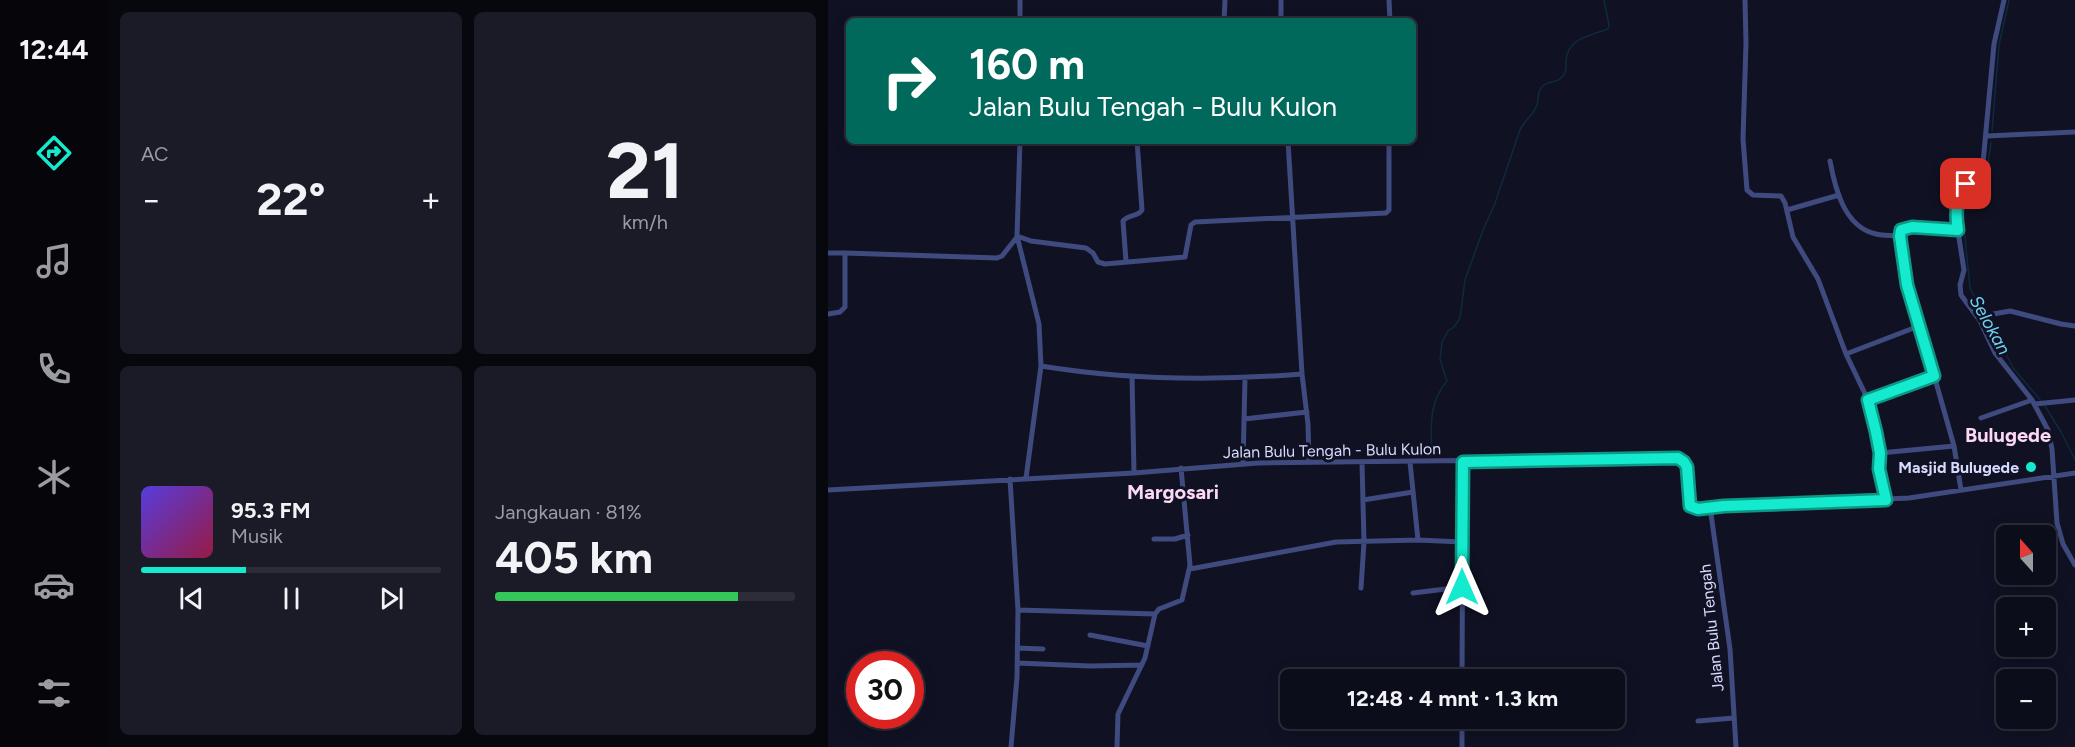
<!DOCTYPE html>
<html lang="id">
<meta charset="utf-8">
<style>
body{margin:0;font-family:Figtree,sans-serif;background:#1a1b27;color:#f1f3f6;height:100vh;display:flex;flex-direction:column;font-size:22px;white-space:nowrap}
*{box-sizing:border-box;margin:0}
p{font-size:20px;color:#9a9ca2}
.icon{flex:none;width:33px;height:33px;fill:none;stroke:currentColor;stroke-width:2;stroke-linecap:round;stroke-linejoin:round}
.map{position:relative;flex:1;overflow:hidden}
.panel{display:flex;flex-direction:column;gap:12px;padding:12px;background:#07070e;width:720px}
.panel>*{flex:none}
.guide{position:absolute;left:18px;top:18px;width:570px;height:126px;border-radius:9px;box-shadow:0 3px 15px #0003,0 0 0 2px #2c2d39;background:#00695c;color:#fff;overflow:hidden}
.needle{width:39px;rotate:339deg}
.fabs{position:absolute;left:1168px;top:525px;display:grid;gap:12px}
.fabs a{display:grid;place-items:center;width:60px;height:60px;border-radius:9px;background:#0c0d1a;box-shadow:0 3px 15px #0003,0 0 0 2px #2c2d39;font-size:30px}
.speed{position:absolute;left:18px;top:651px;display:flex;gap:12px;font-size:30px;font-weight:700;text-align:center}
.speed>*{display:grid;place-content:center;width:78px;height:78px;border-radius:50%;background:#0c0d1a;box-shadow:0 3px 15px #0003,0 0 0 2px #2c2d39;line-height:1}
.speed .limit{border:9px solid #d22;background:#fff;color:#111}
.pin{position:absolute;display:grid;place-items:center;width:51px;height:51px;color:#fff;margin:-26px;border-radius:12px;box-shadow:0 3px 9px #0006}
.me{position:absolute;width:66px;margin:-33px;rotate:0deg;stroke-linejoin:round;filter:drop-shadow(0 0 4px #0008)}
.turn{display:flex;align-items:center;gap:21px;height:126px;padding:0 24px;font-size:27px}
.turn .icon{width:78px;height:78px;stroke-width:2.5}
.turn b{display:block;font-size:42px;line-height:51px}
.big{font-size:45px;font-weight:700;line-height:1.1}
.panel .tile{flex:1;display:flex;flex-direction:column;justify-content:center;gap:9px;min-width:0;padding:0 21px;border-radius:9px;background:#1a1b27}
.panel .dial{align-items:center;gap:0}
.dial b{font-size:78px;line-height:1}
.song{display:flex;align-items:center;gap:18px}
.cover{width:72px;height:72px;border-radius:9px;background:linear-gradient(135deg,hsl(250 70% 55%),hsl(340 70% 35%))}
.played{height:6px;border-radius:3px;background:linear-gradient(90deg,#14eace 35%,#2c2d39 35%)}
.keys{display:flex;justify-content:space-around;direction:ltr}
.heat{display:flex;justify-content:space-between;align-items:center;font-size:33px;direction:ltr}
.charge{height:9px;border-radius:4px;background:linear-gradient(90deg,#34c759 81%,#2c2d39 0)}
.panel .tiles{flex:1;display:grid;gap:12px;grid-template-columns:repeat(2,1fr)}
.trip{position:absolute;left:452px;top:669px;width:345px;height:60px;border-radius:9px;background:#0c0d1a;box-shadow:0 3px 15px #0003,0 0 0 2px #2c2d39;font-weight:700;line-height:60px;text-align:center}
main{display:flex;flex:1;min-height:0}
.menu{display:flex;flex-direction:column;width:108px;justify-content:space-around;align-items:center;background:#05050a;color:#9a9ca2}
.menu .icon{width:42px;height:42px}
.menu .selected{color:#14eace}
.menu b{font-size:27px;color:#f1f3f6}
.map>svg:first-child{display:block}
</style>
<main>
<nav class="menu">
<b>12:44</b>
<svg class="icon selected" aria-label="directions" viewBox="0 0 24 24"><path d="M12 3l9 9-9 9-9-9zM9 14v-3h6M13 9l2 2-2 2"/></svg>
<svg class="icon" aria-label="music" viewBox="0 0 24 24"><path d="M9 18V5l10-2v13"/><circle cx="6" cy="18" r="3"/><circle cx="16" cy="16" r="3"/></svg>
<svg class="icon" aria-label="phone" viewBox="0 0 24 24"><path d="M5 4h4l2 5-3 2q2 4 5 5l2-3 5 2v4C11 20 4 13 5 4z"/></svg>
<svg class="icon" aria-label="climate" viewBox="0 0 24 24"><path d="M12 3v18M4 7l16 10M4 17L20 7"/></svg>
<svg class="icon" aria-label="car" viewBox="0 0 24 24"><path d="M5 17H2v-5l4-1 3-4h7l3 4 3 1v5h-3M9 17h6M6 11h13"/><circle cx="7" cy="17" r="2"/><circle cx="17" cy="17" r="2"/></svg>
<svg class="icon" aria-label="filters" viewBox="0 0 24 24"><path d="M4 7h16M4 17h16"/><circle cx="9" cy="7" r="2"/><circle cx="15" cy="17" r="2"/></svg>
</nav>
<section class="panel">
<div class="tiles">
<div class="tile"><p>AC</p>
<div class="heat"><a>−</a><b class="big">22°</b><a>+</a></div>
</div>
<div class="tile dial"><b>21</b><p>km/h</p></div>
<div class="tile">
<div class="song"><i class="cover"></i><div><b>95.3 FM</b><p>Musik</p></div></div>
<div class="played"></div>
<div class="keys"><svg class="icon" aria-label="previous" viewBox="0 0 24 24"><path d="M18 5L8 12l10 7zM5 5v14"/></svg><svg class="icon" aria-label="pause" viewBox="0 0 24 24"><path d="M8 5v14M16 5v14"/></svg><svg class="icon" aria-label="next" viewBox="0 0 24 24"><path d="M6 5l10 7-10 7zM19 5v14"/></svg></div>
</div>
<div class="tile"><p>Jangkauan · 81%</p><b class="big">405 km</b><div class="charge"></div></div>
</div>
</section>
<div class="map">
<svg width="1247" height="747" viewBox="0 0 1247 747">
<rect width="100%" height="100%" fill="#101123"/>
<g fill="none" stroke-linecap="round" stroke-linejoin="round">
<path stroke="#0e2b3e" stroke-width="1.5" d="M 1164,131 L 1171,45 L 1181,0
M 1156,314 L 1142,288 L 1134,206 L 1140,191 L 1159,169 L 1163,143
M 1159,319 L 1186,369 L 1214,402
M 1217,406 L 1233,432 L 1247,460
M 604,455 C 603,428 600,403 619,381 L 612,359 L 614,342 L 620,331 L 626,327 L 632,318 L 637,280 L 655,230 L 666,206 L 692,130 C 696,121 705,115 708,107 C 712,99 708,91 716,85 C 721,81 728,83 733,78 C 739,73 738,68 738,61 C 739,38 764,35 780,29 L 781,25 L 776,0"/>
<path stroke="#3f4b7e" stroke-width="5" d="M 192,0 L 192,21
M 453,0 L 453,21
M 561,0 L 562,21
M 917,0 L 918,43 L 915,139 L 919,190 L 925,195 L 953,196 L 957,203 L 965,237 L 990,279 L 1018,354 L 1040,400 L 1048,432 L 1052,453 L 1051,469 L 1058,500
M 1176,0 L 1166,44 L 1155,163 L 1131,195 L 1127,212 L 1136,270 L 1132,285 L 1133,295 L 1152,321 L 1167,353 L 1204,400 L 1220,430 L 1224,449 L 1229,523 L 1235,544 L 1247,565
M 396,21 L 397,0
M 1159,136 L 1247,132
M 192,141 L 189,236 L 211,324 L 213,366 L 198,478
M 460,141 L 474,374 L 480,424 L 481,462
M 1002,161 C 1007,188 1016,227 1048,234 C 1055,236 1064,235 1072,236
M 959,210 L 1011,195
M 1130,230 L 1078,227 L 1073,230 L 1072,236 L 1079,285 L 1102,361 L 1126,446 L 1133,490
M 189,236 L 203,241 L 258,248 L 265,253 L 270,262 L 277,264 L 357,257 L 363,225 L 367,222 L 558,213 L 561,210 L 561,141
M 0,253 L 17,253
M 298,261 L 295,221 C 300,214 310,217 314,210 L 309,141
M 0,314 L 12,312 L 17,307 L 17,253 L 169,258 L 174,256 L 189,237
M 1149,317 L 1182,311 L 1233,324 L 1247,326
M 1018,354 L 1091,326
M 213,366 C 299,380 388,381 474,374
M 304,376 L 306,473
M 1040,400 L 1106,376
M 1207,404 L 1247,400
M 1153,418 L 1204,400
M 416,419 L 479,412
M 1052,453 L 1126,446
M 582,462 L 590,540
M 415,464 L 417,378
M 182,479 L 190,610 L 189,677 L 183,747
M 0,490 L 306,473 L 430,463 L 850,458 L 856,462 L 859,467 L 862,506 L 870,509 L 896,506 L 1081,498 L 1247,473
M 535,500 L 585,492
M 882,507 L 902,649 L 908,747
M 326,539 L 347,539 L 360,535
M 362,569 L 508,542 L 590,540 L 634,542
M 533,588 L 536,542 L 534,462
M 585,593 L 634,587
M 190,610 L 327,614
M 262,635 L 320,646
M 189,648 L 215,649
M 189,663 L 262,666 L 314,665
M 634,680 L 635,462
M 870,721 L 906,718
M 289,747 L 290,714 L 317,658 L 327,614 L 331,609 L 354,600 L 362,565 L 353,468
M 634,747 L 634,718"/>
</g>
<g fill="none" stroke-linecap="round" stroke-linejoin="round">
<defs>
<path id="route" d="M 634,587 L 635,462 L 850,458 L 856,462 L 859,467 L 862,506 L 870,509 L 896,506 L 1058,500 L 1051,469 L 1052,453 L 1048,432 L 1040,400 L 1106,376 L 1079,285 L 1072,236 L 1073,230 L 1084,227 L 1130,230 C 1127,212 1128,200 1138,184"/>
</defs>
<use href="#route" stroke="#0d9886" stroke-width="15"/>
<use href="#route" stroke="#14eace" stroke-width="10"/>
</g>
<circle fill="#14eace" stroke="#101123" stroke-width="2" cx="1203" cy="467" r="6"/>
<g text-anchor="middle" stroke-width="6" stroke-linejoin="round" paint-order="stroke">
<g font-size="16" fill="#d6dafc" stroke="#101123">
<text transform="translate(504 450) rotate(-1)" y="6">Jalan Bulu Tengah - Bulu Kulon</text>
<text transform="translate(883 628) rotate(-96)" y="6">Jalan Bulu Tengah</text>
</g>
<g font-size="16" font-weight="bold" fill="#d6dafc" stroke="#101123" text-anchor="end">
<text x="1191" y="473">Masjid Bulugede</text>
</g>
<g font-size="18" font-style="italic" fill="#6dd3f3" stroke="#101123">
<text transform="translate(1162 325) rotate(61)" y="6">Selokan</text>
</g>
<g font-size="20" font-weight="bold" fill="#fcd8f7" stroke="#101123">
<text x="1180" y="442">Bulugede</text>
<text x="345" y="499">Margosari</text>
</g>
</g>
</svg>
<div class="fabs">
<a><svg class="needle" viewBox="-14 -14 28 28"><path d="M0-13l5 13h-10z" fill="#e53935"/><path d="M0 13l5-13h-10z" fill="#9a9ca2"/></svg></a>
<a>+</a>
<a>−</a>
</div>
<div class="speed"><div class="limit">30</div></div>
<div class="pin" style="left:1138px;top:184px;background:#d93025"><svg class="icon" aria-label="arrive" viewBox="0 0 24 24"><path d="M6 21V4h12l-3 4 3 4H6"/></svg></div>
<svg class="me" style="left:634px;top:587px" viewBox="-20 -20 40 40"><path d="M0-17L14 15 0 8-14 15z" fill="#14eace" stroke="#fff" stroke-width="4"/></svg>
<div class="trip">12:48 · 4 mnt · 1.3 km</div>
<div class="guide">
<div class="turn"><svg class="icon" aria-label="right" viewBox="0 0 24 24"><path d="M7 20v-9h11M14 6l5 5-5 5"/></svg><div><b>160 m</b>Jalan Bulu Tengah - Bulu Kulon</div></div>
</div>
</div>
</main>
